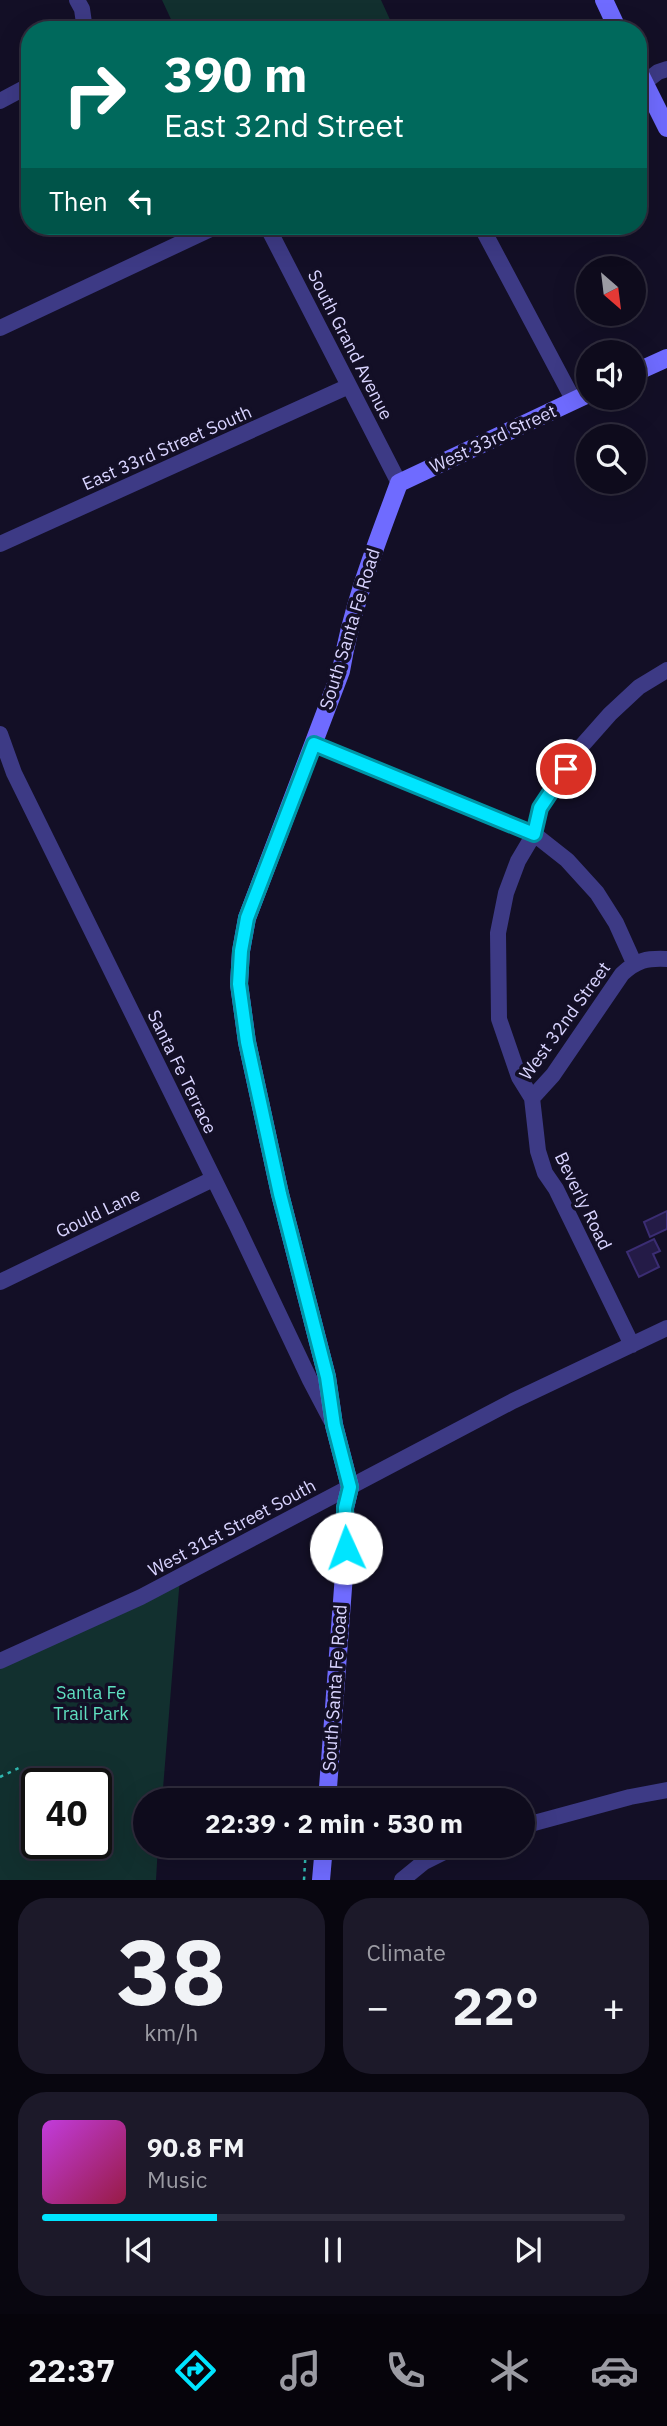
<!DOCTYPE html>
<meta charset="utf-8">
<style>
body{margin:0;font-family:"IBM Plex Sans",sans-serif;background:#1c1929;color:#f1f3f6;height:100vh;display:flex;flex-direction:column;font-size:26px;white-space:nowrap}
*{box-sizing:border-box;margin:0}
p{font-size:23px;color:#9b9ba3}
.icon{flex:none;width:38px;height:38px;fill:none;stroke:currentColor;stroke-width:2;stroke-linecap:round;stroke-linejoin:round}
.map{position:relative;height:1880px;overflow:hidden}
.drawer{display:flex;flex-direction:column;gap:18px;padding:18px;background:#08060f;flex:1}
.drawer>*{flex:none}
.banner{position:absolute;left:21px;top:21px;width:626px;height:214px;border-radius:28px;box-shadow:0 7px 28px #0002,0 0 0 2px #2e2b3b;background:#00695c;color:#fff;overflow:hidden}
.needle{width:46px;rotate:152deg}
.fabs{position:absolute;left:576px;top:256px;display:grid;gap:14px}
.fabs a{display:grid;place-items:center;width:70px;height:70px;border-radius:50%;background:#0e0b1c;box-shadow:0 7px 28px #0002,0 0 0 2px #2e2b3b;font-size:35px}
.speed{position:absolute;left:21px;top:1768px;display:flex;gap:14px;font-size:35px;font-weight:700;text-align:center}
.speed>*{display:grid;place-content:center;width:91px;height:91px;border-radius:50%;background:#0e0b1c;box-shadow:0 7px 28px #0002,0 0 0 2px #2e2b3b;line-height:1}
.speed .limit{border:4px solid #111;border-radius:10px;background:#fff;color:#111}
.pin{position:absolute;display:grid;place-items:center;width:60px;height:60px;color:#fff;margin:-30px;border:4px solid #fff;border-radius:50%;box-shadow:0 2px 7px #0007}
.me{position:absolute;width:77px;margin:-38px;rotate:358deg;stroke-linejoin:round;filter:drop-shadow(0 0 5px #0008)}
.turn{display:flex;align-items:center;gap:24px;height:147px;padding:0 28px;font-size:32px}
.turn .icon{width:91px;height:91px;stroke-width:2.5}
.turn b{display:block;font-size:49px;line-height:60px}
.then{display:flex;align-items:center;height:66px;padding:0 28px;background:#0003;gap:14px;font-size:26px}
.big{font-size:52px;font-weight:700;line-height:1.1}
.drawer .tile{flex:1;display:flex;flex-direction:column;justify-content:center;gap:10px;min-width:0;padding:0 24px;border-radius:28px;background:#1c1929}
.drawer .dial{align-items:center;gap:0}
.dial b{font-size:91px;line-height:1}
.song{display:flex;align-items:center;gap:21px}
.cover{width:84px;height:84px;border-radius:10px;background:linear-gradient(135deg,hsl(290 70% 55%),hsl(340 70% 35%))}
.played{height:7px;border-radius:4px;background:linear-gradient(90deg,#00e5ff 30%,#2e2b3b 30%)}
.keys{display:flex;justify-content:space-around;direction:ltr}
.heat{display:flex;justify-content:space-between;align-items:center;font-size:38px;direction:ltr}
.drawer .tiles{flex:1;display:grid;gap:18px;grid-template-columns:1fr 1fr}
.tile:last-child{grid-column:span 2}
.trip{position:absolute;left:133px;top:1788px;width:402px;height:70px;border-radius:35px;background:#0e0b1c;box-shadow:0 7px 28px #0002,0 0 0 2px #2e2b3b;font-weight:700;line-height:70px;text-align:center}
.tab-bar{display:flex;height:112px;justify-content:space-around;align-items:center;background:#06040b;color:#9b9ba3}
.tab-bar .icon{width:49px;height:49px}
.tab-bar .on{color:#00e5ff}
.tab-bar b{font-size:32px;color:#f1f3f6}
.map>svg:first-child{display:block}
</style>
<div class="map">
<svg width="667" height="1880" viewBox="0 0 667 1880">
<rect width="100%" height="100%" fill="#130f26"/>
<path fill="#12302f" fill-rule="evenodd" d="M 162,0 L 381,0 L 392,24 L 380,30 L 176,30 Z
M 180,1577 L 162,1801 L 145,1801 L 145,1846 L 158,1846 L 156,1880 L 0,1880 L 0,1660 ZM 37,1783 L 96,1783 L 96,1843 L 37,1843 Z"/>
<path fill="#241b47" stroke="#3b2d73" stroke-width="2" d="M 667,1211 L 667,1229 L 650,1237 L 644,1222 Z
M 654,1239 L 660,1251 L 653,1254 L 659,1267 L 639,1277 L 627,1252 Z"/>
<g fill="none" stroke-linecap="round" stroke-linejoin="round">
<path stroke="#2fb8b0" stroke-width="2.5" stroke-dasharray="3.5 5" stroke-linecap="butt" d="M 0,1777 L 21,1767
M 304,1880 L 306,1846"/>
<path stroke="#3d3a85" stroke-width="16" d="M 77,0 L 82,9 L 85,30
M 644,83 L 658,72 L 667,69
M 0,101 L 30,85
M 267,226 L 399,483
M 481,226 L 574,401
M 0,328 L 217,226
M 0,544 L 349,386
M 0,734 L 14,773 L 237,1226 L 310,1380 L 331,1420
M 314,744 L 534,834 L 567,860 L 597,893 L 616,923 L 634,963
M 532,1098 L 553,1075 L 622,974 C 637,960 647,958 667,959
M 0,1282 L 213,1179
M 632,1345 L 556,1189 L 545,1173 L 538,1151 L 532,1098 L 519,1077 L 499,1019 L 498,933 L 506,893 L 518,861 L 534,834 L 540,808 L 579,749 L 610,714 L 639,687 L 667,670
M 0,1661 L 141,1597 L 513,1401 L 667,1328
M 523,1826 L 630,1797 L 667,1790
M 402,1880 L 424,1862 L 456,1846"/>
<path stroke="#6f6bff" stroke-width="18" d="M 604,0 L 618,30
M 639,72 L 667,128
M 634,373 L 667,358
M 327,1801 L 346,1548 L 345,1508 L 350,1487 L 334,1425 L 327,1377 L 280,1194 L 247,1042 L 239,984 L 241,951 L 247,918 L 341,671 C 352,605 376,545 399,483 L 588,394
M 321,1880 L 324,1846"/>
</g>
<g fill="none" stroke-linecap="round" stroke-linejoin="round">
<defs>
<path id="route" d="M 346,1548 L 345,1508 L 350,1487 L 334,1425 L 327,1377 L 280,1194 L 247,1042 L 239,984 L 241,951 L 247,918 L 314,744 L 534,834 L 540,808 L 566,769"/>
</defs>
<use href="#route" stroke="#0095a6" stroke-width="18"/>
<use href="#route" stroke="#00e5ff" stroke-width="12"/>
</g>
<g text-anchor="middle" stroke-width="7" stroke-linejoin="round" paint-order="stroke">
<g font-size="18" fill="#d9d4ff" stroke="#130f26">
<text transform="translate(350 345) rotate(63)" y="6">South Grand Avenue</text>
<text transform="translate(493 439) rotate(-25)" y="6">West 33rd Street</text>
<text transform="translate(167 448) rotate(-24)" y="6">East 33rd Street South</text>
<text transform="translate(350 629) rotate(-73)" y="6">South Santa Fe Road</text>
<text transform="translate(565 1021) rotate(-54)" y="6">West 32nd Street</text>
<text transform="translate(182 1072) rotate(64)" y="6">Santa Fe Terrace</text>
<text transform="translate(583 1201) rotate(64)" y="6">Beverly Road</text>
<text transform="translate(98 1213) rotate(-26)" y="6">Gould Lane</text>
<text transform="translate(232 1528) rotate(-28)" y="6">West 31st Street South</text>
<text transform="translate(335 1688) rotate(-86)" y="6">South Santa Fe Road</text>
</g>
<g font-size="18" fill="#5fe0c0" stroke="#130f26">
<text x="91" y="1699">Santa Fe<tspan x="91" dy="21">Trail Park</tspan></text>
</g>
</g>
</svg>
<div class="fabs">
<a><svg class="needle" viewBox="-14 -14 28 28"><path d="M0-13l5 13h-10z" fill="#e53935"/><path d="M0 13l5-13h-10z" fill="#9b9ba3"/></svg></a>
<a><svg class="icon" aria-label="sound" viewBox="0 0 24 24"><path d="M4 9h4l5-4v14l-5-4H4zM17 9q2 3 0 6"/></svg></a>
<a><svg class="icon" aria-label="search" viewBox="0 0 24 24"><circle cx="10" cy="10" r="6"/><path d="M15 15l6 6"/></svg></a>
</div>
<div class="speed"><div class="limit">40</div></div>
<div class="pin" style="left:566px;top:769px;background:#d93025"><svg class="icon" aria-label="arrive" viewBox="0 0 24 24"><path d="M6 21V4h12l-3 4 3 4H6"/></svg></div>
<svg class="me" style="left:346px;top:1548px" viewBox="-20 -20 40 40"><circle r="19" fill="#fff"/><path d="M0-13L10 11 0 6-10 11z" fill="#00e5ff"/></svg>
<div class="trip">22:39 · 2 min · 530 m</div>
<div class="banner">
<div class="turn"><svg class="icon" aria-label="right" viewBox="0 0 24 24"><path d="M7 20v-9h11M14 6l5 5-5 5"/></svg><div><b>390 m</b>East 32nd Street</div></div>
<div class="then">Then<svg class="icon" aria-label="left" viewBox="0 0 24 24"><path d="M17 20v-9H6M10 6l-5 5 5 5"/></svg></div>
</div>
</div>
<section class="drawer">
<div class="tiles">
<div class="tile dial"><b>38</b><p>km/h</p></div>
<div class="tile"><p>Climate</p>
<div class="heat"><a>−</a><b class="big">22°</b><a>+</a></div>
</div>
<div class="tile">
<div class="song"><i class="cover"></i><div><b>90.8 FM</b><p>Music</p></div></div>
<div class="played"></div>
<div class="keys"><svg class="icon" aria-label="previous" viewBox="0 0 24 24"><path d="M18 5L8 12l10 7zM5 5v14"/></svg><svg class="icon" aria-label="pause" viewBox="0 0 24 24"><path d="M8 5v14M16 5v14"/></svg><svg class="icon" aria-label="next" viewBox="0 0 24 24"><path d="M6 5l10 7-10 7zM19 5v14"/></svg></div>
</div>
</div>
</section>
<nav class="tab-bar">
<b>22:37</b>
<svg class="icon on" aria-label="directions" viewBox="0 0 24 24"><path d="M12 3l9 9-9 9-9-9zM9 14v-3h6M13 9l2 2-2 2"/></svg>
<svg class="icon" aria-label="music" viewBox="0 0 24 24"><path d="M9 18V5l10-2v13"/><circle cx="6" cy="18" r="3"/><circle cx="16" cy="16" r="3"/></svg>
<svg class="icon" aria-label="phone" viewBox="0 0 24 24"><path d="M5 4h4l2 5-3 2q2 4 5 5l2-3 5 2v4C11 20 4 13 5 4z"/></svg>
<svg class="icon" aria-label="climate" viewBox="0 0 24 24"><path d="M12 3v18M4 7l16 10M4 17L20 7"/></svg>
<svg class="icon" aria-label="car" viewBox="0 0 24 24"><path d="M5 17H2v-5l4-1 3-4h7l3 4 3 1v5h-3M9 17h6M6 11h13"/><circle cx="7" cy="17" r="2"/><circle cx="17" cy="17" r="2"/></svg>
</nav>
